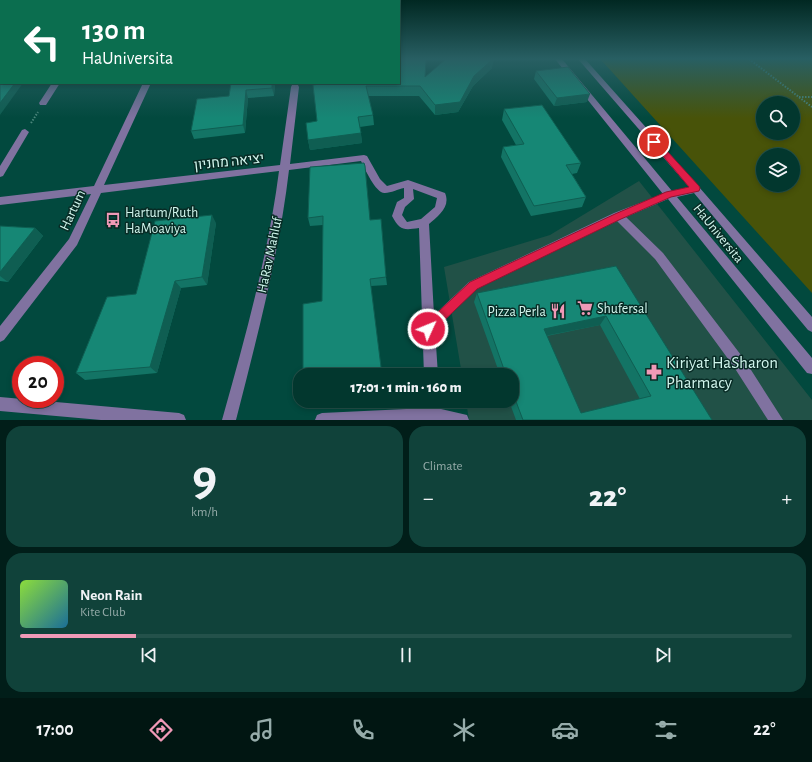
<!DOCTYPE html>
<meta charset="utf-8">
<style>
body{margin:0;font-family:"Alegreya Sans",Heebo,sans-serif;background:#10423a;color:#f1f3f6;height:100vh;display:flex;flex-direction:column;font-size:15px;white-space:nowrap}
*{box-sizing:border-box;margin:0}
p{font-size:13px;color:#96acaa}
.icon{flex:none;width:22px;height:22px;fill:none;stroke:currentColor;stroke-width:2;stroke-linecap:round;stroke-linejoin:round}
.map{position:relative;height:420px;overflow:hidden}
.drawer{display:flex;flex-direction:column;gap:6px;padding:6px;background:#011e19;flex:1}
.drawer>*{flex:none}
.guide{position:absolute;left:0px;top:0px;width:400px;height:84px;box-shadow:0 2px 6px #0003,0 0 0 1px #23514a;background:#0b6e4f;color:#fff;overflow:hidden}
.controls{position:absolute;left:756px;top:96px;display:grid;gap:8px}
.controls a{display:grid;place-items:center;width:44px;height:44px;border-radius:50%;background:#02372e;box-shadow:0 2px 6px #0003,0 0 0 1px #23514a;font-size:20px}
.speed{position:absolute;left:12px;top:356px;display:flex;gap:8px;font-size:20px;font-weight:700;text-align:center}
.speed>*{display:grid;place-content:center;width:52px;height:52px;border-radius:50%;background:#02372e;box-shadow:0 2px 6px #0003,0 0 0 1px #23514a;line-height:1}
.speed .limit{border:6px solid #d22;background:#fff;color:#111}
.pin{position:absolute;display:grid;place-items:center;width:34px;height:34px;color:#fff;margin:-17px;border:2px solid #fff;border-radius:50%;box-shadow:0 1px 4px #0007}
.me{position:absolute;width:44px;margin:-22px;rotate:46deg;stroke-linejoin:round;filter:drop-shadow(0 0 3px #0008)}
.turn{display:flex;align-items:center;gap:14px;height:84px;padding:0 16px;font-size:18px}
.turn .icon{width:52px;height:52px;stroke-width:2.5}
.turn b{display:block;font-size:28px;line-height:34px}
.big{font-size:30px;font-weight:800;line-height:1.1}
.drawer .widget{flex:1;display:flex;flex-direction:column;justify-content:center;gap:6px;min-width:0;padding:0 14px;border-radius:16px;background:#10423a}
.drawer .dial{align-items:center;gap:0}
.dial b{font-size:52px;line-height:1}
.song{display:flex;align-items:center;gap:12px}
.cover{width:48px;height:48px;border-radius:6px;background:linear-gradient(135deg,hsl(90 70% 55%),hsl(200 70% 35%))}
.played{height:4px;border-radius:2px;background:linear-gradient(90deg,#f09ab7 15%,#23514a 15%)}
.keys{display:flex;justify-content:space-around;direction:ltr}
.heat{display:flex;justify-content:space-between;align-items:center;font-size:22px;direction:ltr}
.drawer .tiles{flex:1;display:grid;gap:6px;grid-template-columns:1fr 1fr}
.widget:last-child{grid-column:span 2}
.trip{position:absolute;left:293px;top:368px;width:226px;height:40px;border-radius:16px;background:#02372e;box-shadow:0 2px 6px #0003,0 0 0 1px #23514a;font-weight:800;line-height:40px;text-align:center}
.dock{display:flex;height:64px;justify-content:space-around;align-items:center;background:#011612;color:#96acaa}
.dock .icon{width:28px;height:28px}
.dock .active{color:#f09ab7}
.dock b{font-size:18px;color:#f1f3f6}
.map>svg:first-child{display:block}
</style>
<div class="map">
<svg width="812" height="420" viewBox="0 0 812 420">
<rect width="100%" height="100%" fill="#02493e"/>
<path fill="#215147" d="M 639,181 L 812,400 L 812,420 L 469,420 L 466,401 L 512,401 L 512,375 L 462,375 L 444,267 L 550,235 Z"/>
<path fill="#485309" fill-rule="evenodd" d="M 600,59 L 812,59 L 812,293 L 613,73 ZM 763,103 L 793,103 L 793,133 L 763,133 ZM 763,155 L 793,155 L 793,185 L 763,185 Z"/>
<g fill="none" stroke-linecap="round" stroke-linejoin="round">
<path stroke="#4b867b" stroke-width="2" stroke-dasharray="1.5 1.5" stroke-linecap="butt" d="M 749,59 L 812,107
M 799,97 L 812,97
M 31,123 L 38,112"/>
<path fill="#8072a0" fill-rule="evenodd" d="M 555,59 L 562,59 L 672,191 L 689,187 L 578,59 L 585,59 L 699,187 L 812,317 L 812,332 L 808,330 L 694,193 L 677,197 L 812,358 L 812,374 L 807,373 L 668,199 L 626,217 L 663,253 L 744,359 L 783,420 L 768,420 L 734,367 L 655,259 L 617,221 L 477,288 L 435,330 L 438,375 L 424,375 L 419,228 C 404,230 400,231 392,216 L 397,202 L 404,198 L 404,188 C 398,189 391,193 385,193 C 376,194 365,169 361,161 L 289,170 C 279,255 257,337 236,420 L 222,420 C 245,338 268,256 279,171 L 101,193 L 77,245 L 4,340 L 0,342 L 0,326 L 69,239 L 91,194 L 0,205 L 0,197 L 94,186 L 143,83 L 151,83 L 104,185 L 280,165 L 291,87 L 292,85 L 298,85 L 299,87 L 290,164 L 364,155 L 367,156 L 380,179 L 387,186 L 408,180 L 445,193 C 451,207 438,216 429,224 L 434,315 L 469,282 L 614,213 L 663,194 ZM 413,189 L 437,198 L 435,207 L 421,219 L 407,222 L 402,215 L 405,207 L 414,199 Z
M 0,65 L 1,65 L 1,69 L 0,69 Z
M 52,83 L 60,83 L 46,105 L 40,105 L 39,103 Z
M 25,129 L 29,132 L 3,176 L 0,177 L 0,166 L 22,130 Z
M 0,397 L 179,413 L 184,415 L 186,420 L 101,420 L 0,411 Z
M 426,401 L 440,401 L 441,409 L 467,415 L 469,420 L 315,420 L 317,415 L 322,413 L 427,408 Z"/>
</g>
<path fill="#137465" fill-rule="evenodd" d="M 492,68 L 473,86 L 458,112 L 435,115 L 419,96 L 368,96 L 373,115 L 374,125 L 360,127 L 362,143 L 310,150 L 308,140 L 317,121 L 327,83 L 425,77 Z
M 536,71 L 587,102 L 554,106 L 534,79 Z
M 231,83 L 275,83 L 274,96 L 248,98 L 245,133 L 194,139 L 191,131 L 229,96 Z
M 504,109 L 581,163 L 577,173 L 572,174 L 586,197 L 582,207 L 531,216 L 501,157 L 503,147 L 516,145 L 502,120 Z
M 310,167 L 370,220 L 386,277 L 387,285 L 371,286 L 322,301 L 323,225 L 310,226 L 308,218 Z
M 216,223 L 207,285 L 181,288 L 157,373 L 85,380 L 76,373 L 136,294 Z
M 0,226 L 35,228 L 43,236 L 8,282 L 0,281 Z
M 616,266 L 712,420 L 516,420 L 509,401 L 512,401 L 512,375 L 500,375 L 474,302 L 477,293 ZM 600,325 L 640,399 L 581,413 L 547,336 Z"/>
<path fill="#0f5e52" d="M 493,59 L 494,59 L 492,68 L 473,86 L 458,112 L 435,115 L 435,105 Z
M 15,83 L 23,83 L 0,115 L 0,103 Z
M 272,83 L 275,83 L 274,96 L 272,88 Z
M 246,90 L 248,98 L 245,133 L 243,125 Z
M 590,94 L 587,102 L 554,106 L 557,98 Z
M 361,133 L 362,143 L 310,150 L 308,140 Z
M 212,215 L 216,223 L 207,285 L 202,277 Z
M 35,228 L 43,236 L 8,282 L 0,276 L 0,272 Z
M 175,281 L 181,288 L 157,373 L 150,367 Z
M 606,316 L 600,325 L 539,337 L 544,329 Z"/>
<path fill="#168775" stroke="#0f5e52" fill-rule="evenodd" d="M 399,59 L 426,59 L 425,77 L 446,59 L 493,59 L 474,76 L 460,102 L 435,105 L 420,86 L 366,86 L 373,115 L 358,117 L 361,133 L 308,140 L 306,123 L 317,121 L 313,85 L 327,83 L 399,83 Z
M 568,67 L 590,94 L 557,98 L 536,71 Z
M 0,77 L 1,77 L 1,83 L 15,83 L 0,103 Z
M 231,83 L 272,83 L 272,88 L 246,90 L 243,125 L 191,131 L 197,99 L 229,96 Z
M 542,105 L 581,163 L 566,165 L 586,197 L 534,206 L 503,147 L 524,144 L 504,109 Z
M 364,163 L 365,166 L 370,220 L 381,219 L 386,277 L 370,279 L 382,375 L 303,375 L 303,304 L 322,301 L 323,216 L 308,218 L 310,167 Z
M 212,215 L 202,277 L 175,281 L 150,367 L 76,373 L 107,297 L 136,294 L 155,221 Z
M 0,226 L 35,228 L 0,272 Z
M 616,266 L 712,420 L 523,420 L 512,391 L 512,375 L 506,375 L 477,293 ZM 606,316 L 651,396 L 581,413 L 544,329 Z"/>
<linearGradient id="sky" x2="0" y2="1"><stop stop-color="#012822"/><stop offset="0.5" stop-color="#285f63"/><stop offset="1" stop-color="#285f63" stop-opacity="0"/></linearGradient>
<rect width="812" height="118" fill="url(#sky)"/>
<path fill="#e11d48" stroke="#92132f" d="M 654,139 L 657,140 L 699,186 L 700,188 L 699,191 L 671,197 L 621,219 L 477,289 L 432,332 L 428,334 L 424,332 L 423,329 L 424,325 L 470,282 L 615,214 L 666,192 L 689,187 L 652,143 L 650,142 Z"/>
<defs>
<symbol id="bus-bare" viewBox="-9 -9 18 18"><path d="M-5-6H5V4H4V6H2V4H-2V6H-4V4H-5ZM-3.5-4V0h7V-4ZM-3.5 1.2v1.5H-2V1.2ZM2 1.2v1.5H3.5V1.2Z" fill="#f09ab7" stroke="#082b25" stroke-width="2.5" paint-order="stroke"/></symbol>
<symbol id="supermarket-bare" viewBox="-9 -9 18 18"><path d="M-6-5.5h2.5l.6 2H6L4.5 2H-2.5L-4.4-4H-6ZM-1.5 3.2a1.3 1.3 0 1 0 .1 0ZM3 3.2a1.3 1.3 0 1 0 .1 0Z" fill="#f09ab7" stroke="#082b25" stroke-width="2.5" paint-order="stroke"/></symbol>
<symbol id="restaurant-bare" viewBox="-9 -9 18 18"><path d="M-5-6h1v4h1v-4h1v4h1v-4h1v5L-1.5 .5V6h-2V.5L-5-1ZM5-6V6H3V1.5H1.5Q1.5-4 5-6Z" fill="#f09ab7" stroke="#082b25" stroke-width="2.5" paint-order="stroke"/></symbol>
<symbol id="pharmacy-bare" viewBox="-9 -9 18 18"><path d="M-2-6h4v4h4v4h-4v4h-4v-4h-4v-4h4Z" fill="#f09ab7" stroke="#082b25" stroke-width="2.5" paint-order="stroke"/></symbol>
</defs>
<g fill-rule="evenodd">
<use href="#bus-bare" x="102" y="209" width="22" height="22"/>
<use href="#supermarket-bare" x="574" y="297" width="22" height="22"/>
<use href="#restaurant-bare" x="547" y="300" width="22" height="22"/>
<use href="#pharmacy-bare" x="643" y="361" width="22" height="22"/>
</g>
<g text-anchor="middle" stroke-width="3" stroke-linejoin="round" paint-order="stroke">
<g font-size="14" fill="#d1f6ed" stroke="#082b25">
<text transform="translate(229 161) rotate(-6)" y="5">יציאה מחניון</text>
<text transform="translate(72 210) rotate(-65)" y="5">Hartum</text>
<text transform="translate(719 233) rotate(51)" y="5">HaUniversita</text>
<text transform="translate(269 255) rotate(-78)" y="5">HaRav Mahluf</text>
</g>
<g font-size="14" fill="#d1f6ed" stroke="#082b25" text-anchor="start">
<text x="125" y="217">Hartum/Ruth<tspan x="125" dy="16">HaMoaviya</tspan></text>
<text x="597" y="313">Shufersal</text>
<text x="546" y="316" text-anchor="end">Pizza Perla</text>
</g>
<g font-size="17" fill="#d1f6ed" stroke="#082b25" text-anchor="start">
<text x="666" y="368">Kiriyat HaSharon<tspan x="666" dy="20">Pharmacy</tspan></text>
</g>
</g>
</svg>
<div class="controls">
<a><svg class="icon" aria-label="search" viewBox="0 0 24 24"><circle cx="10" cy="10" r="6"/><path d="M15 15l6 6"/></svg></a>
<a><svg class="icon" aria-label="layers" viewBox="0 0 24 24"><path d="M12 4l9 5-9 5-9-5zM3 14l9 5 9-5"/></svg></a>
</div>
<div class="speed"><div class="limit">20</div></div>
<div class="pin" style="left:654px;top:142px;background:#d93025"><svg class="icon" aria-label="arrive" viewBox="0 0 24 24"><path d="M6 21V4h12l-3 4 3 4H6"/></svg></div>
<svg class="me" style="left:428px;top:329px" viewBox="-20 -20 40 40"><circle r="17" fill="#e11d48" stroke="#fff" stroke-width="3"/><path d="M0-11L8 9 0 5-8 9z" fill="#fff"/></svg>
<div class="trip">17:01 · 1 min · 160 m</div>
<div class="guide">
<div class="turn"><svg class="icon" aria-label="left" viewBox="0 0 24 24"><path d="M17 20v-9H6M10 6l-5 5 5 5"/></svg><div><b>130 m</b>HaUniversita</div></div>
</div>
</div>
<section class="drawer">
<div class="tiles">
<div class="widget dial"><b>9</b><p>km/h</p></div>
<div class="widget"><p>Climate</p>
<div class="heat"><a>−</a><b class="big">22°</b><a>+</a></div>
</div>
<div class="widget">
<div class="song"><i class="cover"></i><div><b>Neon Rain</b><p>Kite Club</p></div></div>
<div class="played"></div>
<div class="keys"><svg class="icon" aria-label="previous" viewBox="0 0 24 24"><path d="M18 5L8 12l10 7zM5 5v14"/></svg><svg class="icon" aria-label="pause" viewBox="0 0 24 24"><path d="M8 5v14M16 5v14"/></svg><svg class="icon" aria-label="next" viewBox="0 0 24 24"><path d="M6 5l10 7-10 7zM19 5v14"/></svg></div>
</div>
</div>
</section>
<nav class="dock">
<b>17:00</b>
<svg class="icon active" aria-label="directions" viewBox="0 0 24 24"><path d="M12 3l9 9-9 9-9-9zM9 14v-3h6M13 9l2 2-2 2"/></svg>
<svg class="icon" aria-label="music" viewBox="0 0 24 24"><path d="M9 18V5l10-2v13"/><circle cx="6" cy="18" r="3"/><circle cx="16" cy="16" r="3"/></svg>
<svg class="icon" aria-label="phone" viewBox="0 0 24 24"><path d="M5 4h4l2 5-3 2q2 4 5 5l2-3 5 2v4C11 20 4 13 5 4z"/></svg>
<svg class="icon" aria-label="climate" viewBox="0 0 24 24"><path d="M12 3v18M4 7l16 10M4 17L20 7"/></svg>
<svg class="icon" aria-label="car" viewBox="0 0 24 24"><path d="M5 17H2v-5l4-1 3-4h7l3 4 3 1v5h-3M9 17h6M6 11h13"/><circle cx="7" cy="17" r="2"/><circle cx="17" cy="17" r="2"/></svg>
<svg class="icon" aria-label="filters" viewBox="0 0 24 24"><path d="M4 7h16M4 17h16"/><circle cx="9" cy="7" r="2"/><circle cx="15" cy="17" r="2"/></svg>
<b>22°</b>
</nav>
